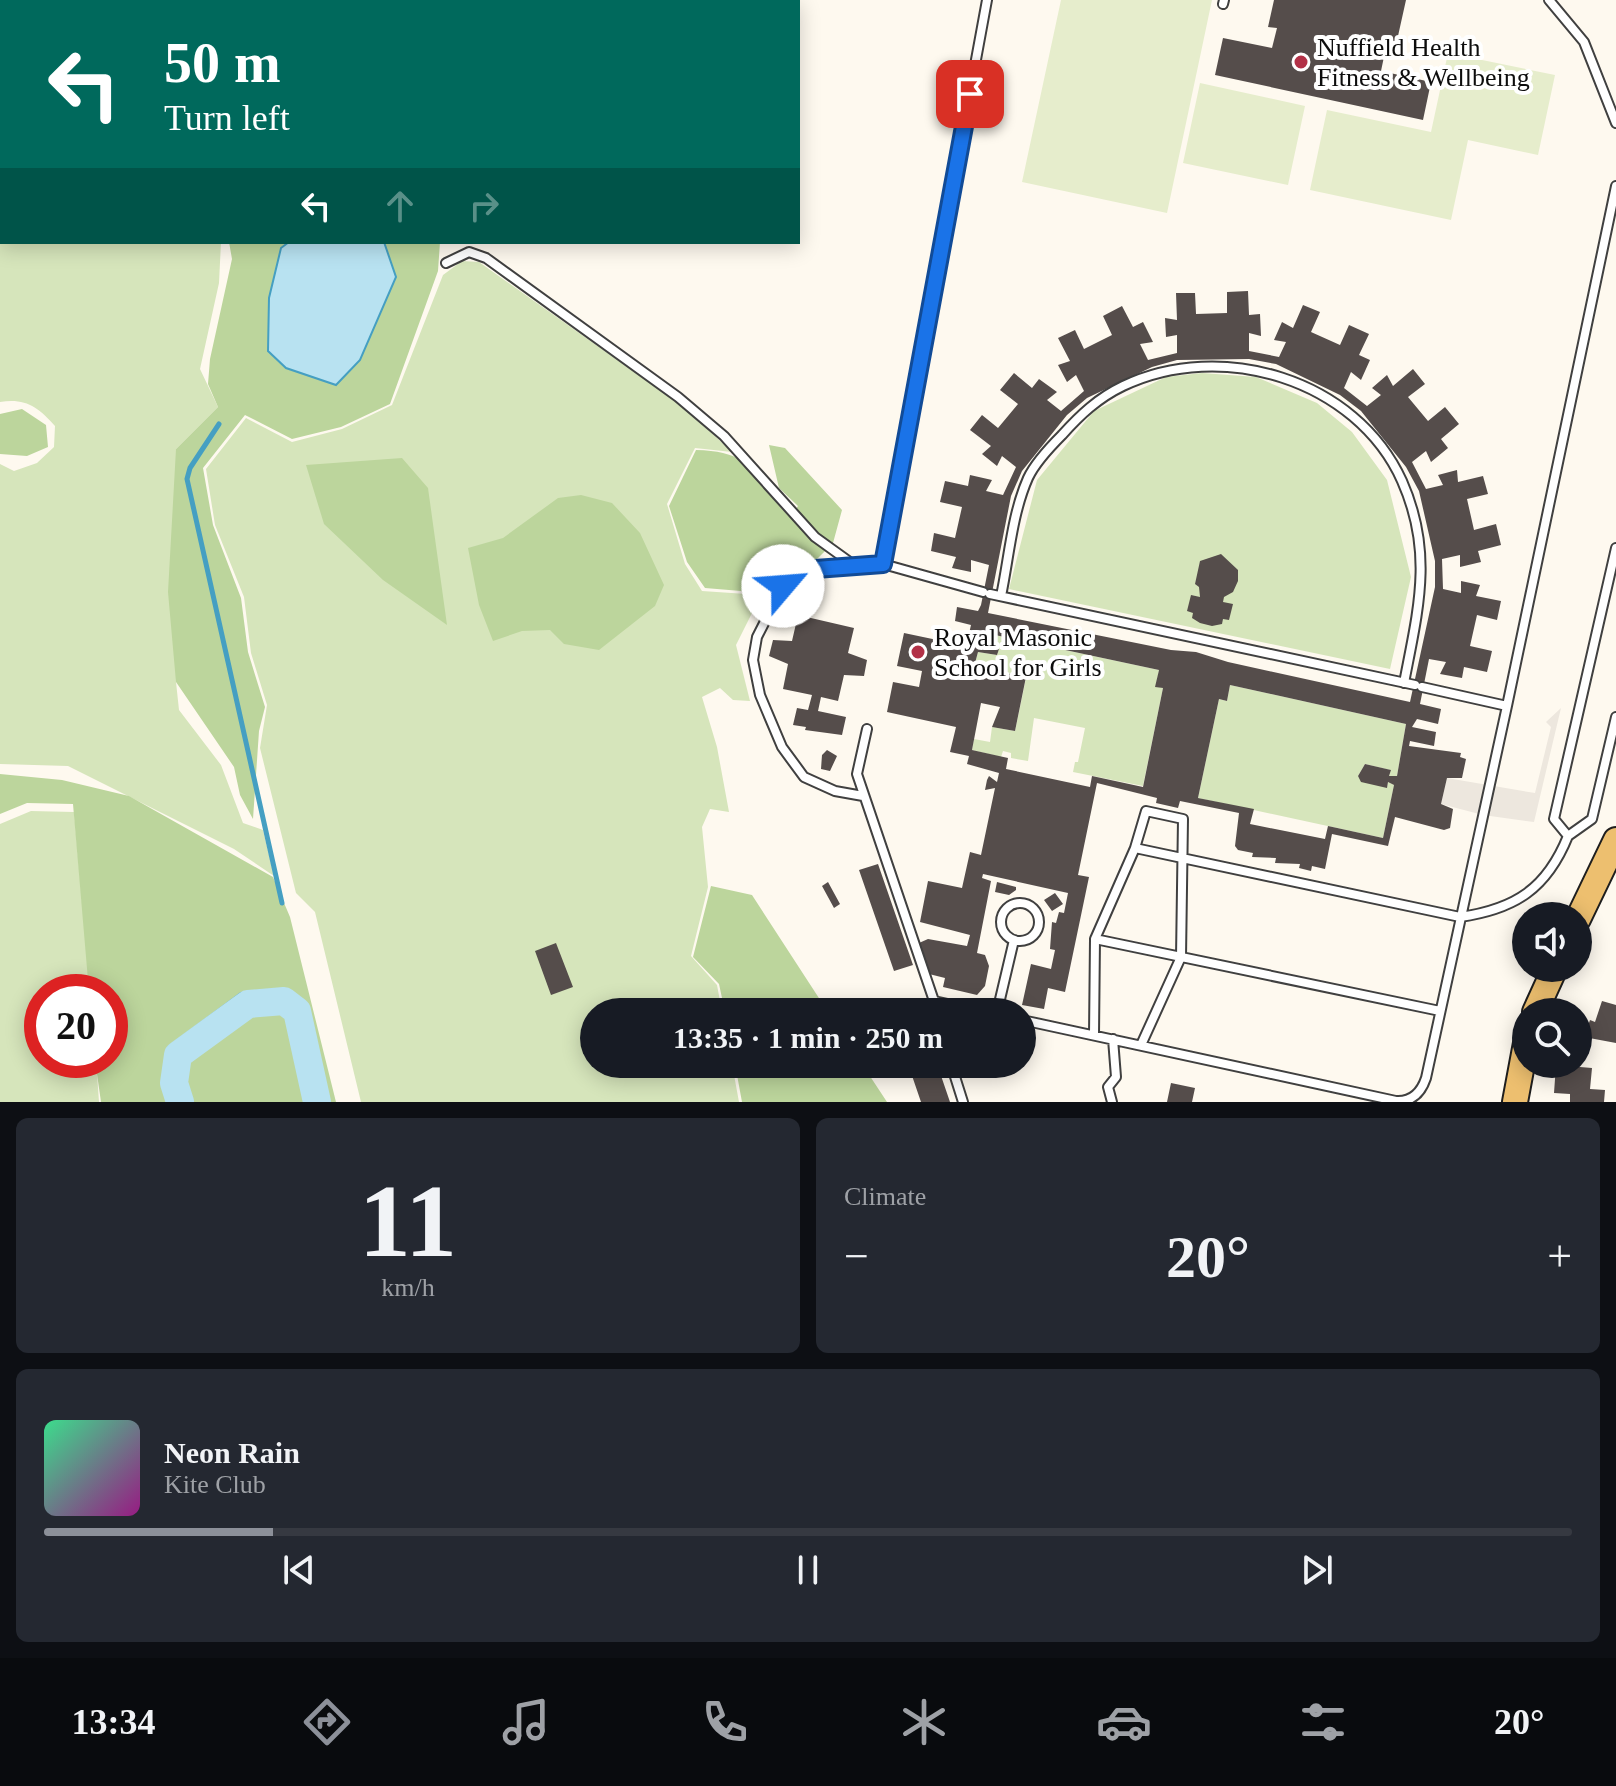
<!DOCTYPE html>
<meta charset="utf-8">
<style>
body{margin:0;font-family:"Times New Roman",serif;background:#242831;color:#f1f3f6;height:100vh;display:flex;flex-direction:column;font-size:30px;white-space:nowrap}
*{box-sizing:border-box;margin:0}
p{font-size:26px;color:#9ea1a6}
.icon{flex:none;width:44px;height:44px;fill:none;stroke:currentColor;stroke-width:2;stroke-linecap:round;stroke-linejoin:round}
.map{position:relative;height:1102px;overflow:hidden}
.side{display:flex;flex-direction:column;gap:16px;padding:16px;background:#0d0f14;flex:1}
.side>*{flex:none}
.top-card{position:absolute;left:0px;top:0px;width:800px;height:244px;box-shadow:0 4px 20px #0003;background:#00695c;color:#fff;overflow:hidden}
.buttons{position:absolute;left:1512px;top:902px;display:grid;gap:16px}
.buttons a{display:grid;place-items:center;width:80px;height:80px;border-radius:50%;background:#171b24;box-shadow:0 4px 20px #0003;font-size:40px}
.speed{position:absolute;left:24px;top:974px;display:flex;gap:16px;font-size:40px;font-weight:700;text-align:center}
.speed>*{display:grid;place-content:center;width:104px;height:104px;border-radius:50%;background:#171b24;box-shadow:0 4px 20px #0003;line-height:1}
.speed .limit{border:12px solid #d22;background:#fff;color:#111}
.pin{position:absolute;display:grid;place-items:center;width:68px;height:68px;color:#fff;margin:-34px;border-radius:16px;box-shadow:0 4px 12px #0006}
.me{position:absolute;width:88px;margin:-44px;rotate:63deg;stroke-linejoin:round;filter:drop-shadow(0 0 6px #0008)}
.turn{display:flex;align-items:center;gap:28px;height:168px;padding:0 32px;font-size:36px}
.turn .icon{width:104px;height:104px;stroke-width:2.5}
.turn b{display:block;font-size:56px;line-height:68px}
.lanes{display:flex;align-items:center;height:76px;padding:0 32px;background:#0003;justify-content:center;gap:40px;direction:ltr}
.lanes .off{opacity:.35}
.big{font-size:60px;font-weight:700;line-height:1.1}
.side .card{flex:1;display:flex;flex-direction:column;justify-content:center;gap:12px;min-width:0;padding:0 28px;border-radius:12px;background:#242831}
.side .dial{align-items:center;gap:0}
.dial b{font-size:104px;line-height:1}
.song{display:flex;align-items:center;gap:24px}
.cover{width:96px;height:96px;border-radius:12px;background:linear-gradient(135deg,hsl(150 70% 55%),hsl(310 70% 35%))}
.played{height:8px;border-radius:4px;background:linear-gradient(90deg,#8c9099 15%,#363941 15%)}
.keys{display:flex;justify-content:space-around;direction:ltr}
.heat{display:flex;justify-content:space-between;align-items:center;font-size:44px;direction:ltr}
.side .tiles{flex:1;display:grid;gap:16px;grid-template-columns:1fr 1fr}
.card:last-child{grid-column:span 2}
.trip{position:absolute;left:580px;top:998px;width:456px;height:80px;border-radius:40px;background:#171b24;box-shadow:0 4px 20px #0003;font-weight:700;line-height:80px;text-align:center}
.tab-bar{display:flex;height:128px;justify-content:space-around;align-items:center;background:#090b0e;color:#9ea1a6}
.tab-bar .icon{width:56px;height:56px}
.tab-bar .current{color:#8c9099}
.tab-bar b{font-size:36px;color:#f1f3f6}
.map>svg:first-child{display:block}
</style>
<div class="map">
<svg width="1616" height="1102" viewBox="0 0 1616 1102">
<rect width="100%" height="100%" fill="#fef9ef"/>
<path fill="#d6e5bb" d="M 0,0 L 230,0 L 2,2 L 2,242 L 221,242 L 219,283 L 200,369 L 218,407 L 176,449 L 176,682 L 179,710 L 221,765 L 243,823 L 263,830 L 274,876 L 234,849 L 68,766 L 0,764 L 0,464 L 14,471 L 37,463 L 54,447 L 55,426 C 38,407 26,398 0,402 Z
M 462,261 L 479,262 L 685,408 L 732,452 L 695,448 L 667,504 L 685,564 L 702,591 L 761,595 L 736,645 L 750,701 L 733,700 L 720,688 L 702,697 L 717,747 L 729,812 L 710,809 L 702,827 L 708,887 L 691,956 L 717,985 L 722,1012 L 594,1012 L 594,1064 L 732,1064 L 739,1102 L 361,1102 L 315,912 L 296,893 L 260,748 L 267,705 L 251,653 L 244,597 L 215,525 L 206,469 L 246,418 L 292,442 L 342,429 L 392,405 L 443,275 Z
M 1202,373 L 1256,377 L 1317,403 L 1352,432 L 1387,480 L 1411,577 L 1390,669 L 1009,589 L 1037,480 L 1094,411 L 1166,377 Z
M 995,635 L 1159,670 L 1156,686 L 1163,688 L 1143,786 L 1073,772 L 1075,762 L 1078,762 L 1085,728 L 1034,718 L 1028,761 L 1011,758 L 1011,753 L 1003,751 L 1001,757 L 972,750 L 974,739 L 990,742 L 992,727 L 1015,731 L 1026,678 L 974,667 L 978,652 L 997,655 L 999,648 L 992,646 Z
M 1230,685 L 1406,724 L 1397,776 L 1389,776 L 1390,770 L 1365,764 L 1358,776 L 1387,787 L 1388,782 L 1394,785 L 1383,838 L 1198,798 L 1219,699 L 1227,701 Z
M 31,811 L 74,812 L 90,992 L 42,992 L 42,1060 L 96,1060 L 99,1102 L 0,1102 L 0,824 Z"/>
<path fill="#bcd59c" d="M 229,242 L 440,242 L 438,271 L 390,404 L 341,427 L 292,439 L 245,415 L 203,468 L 213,525 L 241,598 L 248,652 L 265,707 L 259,731 L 253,819 L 240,795 L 234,767 L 176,682 L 168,592 L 176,449 L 218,407 L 208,384 L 210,359 L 232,259 Z
M 22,409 L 46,425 L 48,447 L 27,456 L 0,454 L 0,414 Z
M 769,445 L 785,448 L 842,510 L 833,543 L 818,558 L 775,585 L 741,591 L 705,588 L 687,562 L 669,506 L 696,450 C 759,451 751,480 790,517 L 798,506 L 779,488 Z
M 402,458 L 428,488 L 447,625 L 383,580 L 324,524 L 306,465 Z
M 581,495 L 612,503 L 640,533 L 664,585 L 655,606 L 599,650 L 564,644 L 550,630 L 522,631 L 493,641 L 479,605 L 468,548 L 503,538 L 558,498 Z
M 0,774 L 62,780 L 129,796 L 273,877 L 290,917 L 336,1102 L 101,1102 L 95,1060 L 110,1060 L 110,992 L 89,992 L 73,804 L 27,803 L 0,814 Z
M 711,886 L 752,895 L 828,1012 L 725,1012 L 719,984 L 693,957 Z
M 735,1064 L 862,1064 L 887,1102 L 742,1102 Z"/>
<path fill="#e6edcc" d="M 1061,0 L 1212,0 L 1167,213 L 1022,182 Z
M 1448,53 L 1555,75 L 1538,155 L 1468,140 L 1451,220 L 1310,190 L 1327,110 L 1431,132 Z
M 1200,83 L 1305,106 L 1288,185 L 1183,163 Z"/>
<path fill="#ede7de" d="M 1561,708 L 1534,822 L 1483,815 L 1441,804 L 1447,778 L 1535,793 L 1551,727 L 1546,722 Z"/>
<path fill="#b8e2f1" stroke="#459fc2" stroke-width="2" d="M 289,242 L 384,242 L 396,277 L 360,360 L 336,385 L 286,368 L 268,351 L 269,298 L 281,248 Z
M 279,990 L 294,994 L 318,1102 L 307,1102 L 288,1009 L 277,1000 L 245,1002 L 178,1052 L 174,1074 L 182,1102 L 172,1102 L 165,1075 L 168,1047 L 241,993 Z"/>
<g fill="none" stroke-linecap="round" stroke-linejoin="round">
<path stroke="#459fc2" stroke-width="5" d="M 219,424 L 190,468 L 187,479 L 282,903"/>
<path stroke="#b8e2f1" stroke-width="28" d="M 180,1102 L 174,1083 L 178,1055 L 248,1004 L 284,1001 L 297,1011 L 317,1102"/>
</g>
<path fill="#554d4b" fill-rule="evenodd" d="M 1274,0 L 1406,0 L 1394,54 L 1385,52 L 1381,71 L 1431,82 L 1423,120 L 1215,75 L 1223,38 L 1272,48 L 1277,28 L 1268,27 Z
M 1248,291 L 1249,315 L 1260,314 L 1261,336 L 1249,333 L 1249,351 L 1279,357 L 1286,342 L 1274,340 L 1282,322 L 1293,328 L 1303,305 L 1320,312 L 1311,332 L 1340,345 L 1349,325 L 1369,334 L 1359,355 L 1370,360 L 1361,380 L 1351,372 L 1344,388 L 1367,406 L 1381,395 L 1372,388 L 1387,375 L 1393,386 L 1413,369 L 1425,384 L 1408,397 L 1428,421 L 1445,407 L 1459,424 L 1441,439 L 1448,448 L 1431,462 L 1426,451 L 1412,462 L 1426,489 L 1443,485 L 1438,475 L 1457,470 L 1458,482 L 1483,476 L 1488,494 L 1467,499 L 1474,530 L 1496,524 L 1501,545 L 1478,551 L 1481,562 L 1460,567 L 1460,555 L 1442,559 L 1443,589 L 1461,593 L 1461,581 L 1480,585 L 1476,596 L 1501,601 L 1497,620 L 1477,615 L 1470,646 L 1492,651 L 1487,672 L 1464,667 L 1462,678 L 1440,674 L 1446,662 L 1429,659 L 1420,704 L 1441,709 L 1438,724 L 1417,719 L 1412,727 L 1436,732 L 1434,746 L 1410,741 L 1409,746 L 1461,753 L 1460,757 L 1466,759 L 1462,778 L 1447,778 L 1441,804 L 1453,809 L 1450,828 L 1444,830 L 1395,817 L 1388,846 L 1332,834 L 1325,869 L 1312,866 L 1311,871 L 1299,868 L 1300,864 L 1275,863 L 1276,858 L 1252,857 L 1253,853 L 1238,850 L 1235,846 L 1239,813 L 1180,801 L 1178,808 L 1156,803 L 1157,798 L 1097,783 L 1078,875 L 1089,877 L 1065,992 L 1048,988 L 1044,1009 L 1022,1005 L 1031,964 L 1051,969 L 1055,950 L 1050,949 L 1052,922 L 1056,923 L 1059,912 L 1064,913 L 1068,893 L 983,874 L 982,878 L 991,881 L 977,953 L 985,955 L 989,966 L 985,986 L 977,995 L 943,987 L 945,978 L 929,974 L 919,943 L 928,939 L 967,946 L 970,935 L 920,922 L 928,881 L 962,888 L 970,852 L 981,855 L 995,788 L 985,790 L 987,780 L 989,776 L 997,782 L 999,773 L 967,764 L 969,756 L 950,752 L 956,727 L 887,712 L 893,682 L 919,687 L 922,671 L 897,666 L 904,633 L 961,645 L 967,642 L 971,625 L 955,621 L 957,607 L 978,611 L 981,605 L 989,565 L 971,560 L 971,572 L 952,568 L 956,557 L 931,551 L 934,533 L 955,538 L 962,507 L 940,502 L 945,481 L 968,486 L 970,475 L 992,480 L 986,491 L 1003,495 L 1016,467 L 1002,456 L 997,466 L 982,454 L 991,446 L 970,430 L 982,415 L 998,428 L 1018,404 L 1000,390 L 1014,373 L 1032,388 L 1039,379 L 1057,392 L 1047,400 L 1061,411 L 1084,391 L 1076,375 L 1067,382 L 1058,365 L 1070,361 L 1058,338 L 1075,330 L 1084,349 L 1112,335 L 1103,316 L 1122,306 L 1133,327 L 1143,322 L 1153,342 L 1140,344 L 1148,360 L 1177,353 L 1177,335 L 1166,337 L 1165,318 L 1177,320 L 1176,293 L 1195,293 L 1196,314 L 1227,313 L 1227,292 ZM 1249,359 L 1276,364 L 1340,395 L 1361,411 L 1406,467 L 1419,491 L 1435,561 L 1435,587 L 1410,702 L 1228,662 L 1196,652 L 1171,650 L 988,613 L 1011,496 L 1022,471 L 1067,415 L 1087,398 L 1152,367 L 1177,360 ZM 995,635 L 1159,670 L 1155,687 L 1163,688 L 1143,787 L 1092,776 L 1090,787 L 1006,769 L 1008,758 L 972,750 L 981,703 L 1000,707 L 992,727 L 1015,731 L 1026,677 L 974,667 L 978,652 L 997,655 L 999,649 L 992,646 ZM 1230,685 L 1406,724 L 1397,776 L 1389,776 L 1391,770 L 1365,764 L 1358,776 L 1361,782 L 1387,788 L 1388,782 L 1394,785 L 1383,838 L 1328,826 L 1325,839 L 1250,824 L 1254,809 L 1198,798 L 1219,699 L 1227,701 Z
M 1221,554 L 1238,570 L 1238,581 L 1233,592 L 1224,597 L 1223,602 L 1233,604 L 1229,620 L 1223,619 L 1222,624 L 1212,626 L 1200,623 L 1192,618 L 1193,613 L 1187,611 L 1191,595 L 1200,597 L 1199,587 L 1195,584 L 1200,561 Z
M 809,588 L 817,590 L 811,617 L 809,612 L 796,609 L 799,592 L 808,594 Z
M 798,615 L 854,628 L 848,653 L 867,660 L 864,676 L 844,675 L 838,701 L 821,697 L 818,711 L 846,717 L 842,735 L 805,730 L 806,727 L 793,725 L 797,708 L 808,710 L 812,695 L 783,689 L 788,664 L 769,656 L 773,640 L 792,641 Z
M 827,750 L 837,756 L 830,771 L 821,769 L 822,755 Z
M 878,864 L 913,965 L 894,971 L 859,870 Z
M 828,882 L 840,904 L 834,908 L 822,886 Z
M 997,882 L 1016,887 L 1016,890 L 1009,895 L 995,892 Z
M 1055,893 L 1063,904 L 1052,911 L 1044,900 Z
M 556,943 L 573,987 L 551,995 L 535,951 Z
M 1602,1001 L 1616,1005 L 1616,1043 L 1584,1037 L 1590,1020 L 1595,1022 Z
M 908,1064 L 937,1064 L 950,1102 L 921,1102 Z
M 1556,1065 L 1592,1068 L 1590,1089 L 1605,1090 L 1604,1102 L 1570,1102 L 1570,1094 L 1554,1093 Z
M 1171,1083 L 1195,1088 L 1192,1102 L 1167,1102 Z"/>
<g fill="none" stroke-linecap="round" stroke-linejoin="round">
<defs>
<path id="lane" d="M 1549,0 L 1584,42 L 1616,123
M 1223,4 L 1224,0
M 446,263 L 469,252 L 486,258 L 678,397 L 724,436 L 815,537 L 858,568
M 883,564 L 987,0
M 990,594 L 1415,685
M 1001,596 C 1009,558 1012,514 1028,478 C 1035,463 1050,447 1062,435 C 1080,415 1098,398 1123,386 C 1221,339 1356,379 1402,481 C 1434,553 1418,610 1404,683
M 1507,706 L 1616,186
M 867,729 L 857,774 L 934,1001 L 985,1012
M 863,796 L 835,791 L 804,777 L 782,747 L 760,695 L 753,660 L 757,637 L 783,586 L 802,570 L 883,564 L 983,592
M 1568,836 L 1592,819 L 1616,717
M 1135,848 L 1146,811 L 1183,819 L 1181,957 L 1141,1045
M1001 922a19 19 0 1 1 38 0a19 19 0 1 1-38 0Z
M 1095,939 L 1440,1011
M 997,1012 L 1014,940
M 1022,1020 L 1396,1101 C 1412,1102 1421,1093 1426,1078 L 1507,706 L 1422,687
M 1094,1035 L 1095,939 L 1135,848 L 1460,917 C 1516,909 1547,888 1568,836 L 1554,819 L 1616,548
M 951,1064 L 963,1102
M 1112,1102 L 1108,1087 L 1116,1077 L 1113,1039"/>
<path id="primary" d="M 1578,919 L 1616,840
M 1535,1012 L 1555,968
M 1515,1102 L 1526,1043"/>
</defs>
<use href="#lane" stroke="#404040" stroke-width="12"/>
<use href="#primary" stroke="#1e1e1e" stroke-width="28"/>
<use href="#lane" stroke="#fff" stroke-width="8"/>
<use href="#primary" stroke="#edbf6f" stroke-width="24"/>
</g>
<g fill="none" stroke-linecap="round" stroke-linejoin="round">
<defs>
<path id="route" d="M 783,586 L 802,570 L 883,564 L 970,94"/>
</defs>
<use href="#route" stroke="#114b97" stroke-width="20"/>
<use href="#route" stroke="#1a73e8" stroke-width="14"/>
</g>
<g fill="#b23147" stroke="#fff" stroke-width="3">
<circle cx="1301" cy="62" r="8"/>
<circle cx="918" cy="652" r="8"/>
</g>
<g text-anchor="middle" stroke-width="8" stroke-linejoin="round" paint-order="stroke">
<g font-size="26" fill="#0d0d0d" stroke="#fff" text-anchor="start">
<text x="1317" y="56">Nuffield Health<tspan x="1317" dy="30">Fitness &amp; Wellbeing</tspan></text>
<text x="934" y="646">Royal Masonic<tspan x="934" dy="30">School for Girls</tspan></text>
</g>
</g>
</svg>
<div class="buttons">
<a><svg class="icon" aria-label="sound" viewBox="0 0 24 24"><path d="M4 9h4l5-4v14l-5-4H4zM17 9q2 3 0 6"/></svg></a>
<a><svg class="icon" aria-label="search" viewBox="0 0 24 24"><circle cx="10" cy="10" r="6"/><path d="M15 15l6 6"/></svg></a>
</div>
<div class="speed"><div class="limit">20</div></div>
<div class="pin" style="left:970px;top:94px;background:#d93025"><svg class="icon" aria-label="arrive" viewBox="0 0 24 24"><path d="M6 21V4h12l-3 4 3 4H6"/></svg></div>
<svg class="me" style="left:783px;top:586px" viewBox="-20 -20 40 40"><circle r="19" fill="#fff"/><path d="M0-13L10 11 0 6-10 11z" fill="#1a73e8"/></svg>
<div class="trip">13:35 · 1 min · 250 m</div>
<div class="top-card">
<div class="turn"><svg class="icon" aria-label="left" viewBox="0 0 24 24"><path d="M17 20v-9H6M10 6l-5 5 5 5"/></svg><div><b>50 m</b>Turn left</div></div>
<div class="lanes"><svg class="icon" aria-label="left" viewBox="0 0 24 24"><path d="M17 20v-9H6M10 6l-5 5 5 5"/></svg><svg class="icon off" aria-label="ahead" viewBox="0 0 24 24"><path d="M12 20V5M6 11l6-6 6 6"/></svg><svg class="icon off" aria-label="right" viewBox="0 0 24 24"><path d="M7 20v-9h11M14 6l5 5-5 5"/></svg></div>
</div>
</div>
<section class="side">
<div class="tiles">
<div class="card dial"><b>11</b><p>km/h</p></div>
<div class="card"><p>Climate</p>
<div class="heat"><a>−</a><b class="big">20°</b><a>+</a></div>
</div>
<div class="card">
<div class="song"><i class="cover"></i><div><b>Neon Rain</b><p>Kite Club</p></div></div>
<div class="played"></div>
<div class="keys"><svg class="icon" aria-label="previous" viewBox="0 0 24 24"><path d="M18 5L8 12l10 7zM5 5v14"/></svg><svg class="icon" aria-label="pause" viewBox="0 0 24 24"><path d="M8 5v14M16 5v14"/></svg><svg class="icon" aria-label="next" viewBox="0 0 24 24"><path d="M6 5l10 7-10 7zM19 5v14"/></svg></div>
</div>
</div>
</section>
<nav class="tab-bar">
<b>13:34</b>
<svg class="icon current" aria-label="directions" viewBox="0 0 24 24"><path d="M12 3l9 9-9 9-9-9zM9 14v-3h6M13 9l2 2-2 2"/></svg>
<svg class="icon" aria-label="music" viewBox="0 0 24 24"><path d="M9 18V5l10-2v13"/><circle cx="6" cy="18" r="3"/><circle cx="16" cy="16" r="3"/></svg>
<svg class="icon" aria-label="phone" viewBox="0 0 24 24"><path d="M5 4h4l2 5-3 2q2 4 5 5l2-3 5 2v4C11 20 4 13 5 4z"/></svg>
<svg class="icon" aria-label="climate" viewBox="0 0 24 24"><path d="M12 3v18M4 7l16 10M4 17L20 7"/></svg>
<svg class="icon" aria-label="car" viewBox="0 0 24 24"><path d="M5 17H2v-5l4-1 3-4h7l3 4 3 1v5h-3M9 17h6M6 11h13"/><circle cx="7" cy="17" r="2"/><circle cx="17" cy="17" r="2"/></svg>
<svg class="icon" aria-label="filters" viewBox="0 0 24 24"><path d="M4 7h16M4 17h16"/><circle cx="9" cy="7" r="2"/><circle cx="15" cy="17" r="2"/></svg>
<b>20°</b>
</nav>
